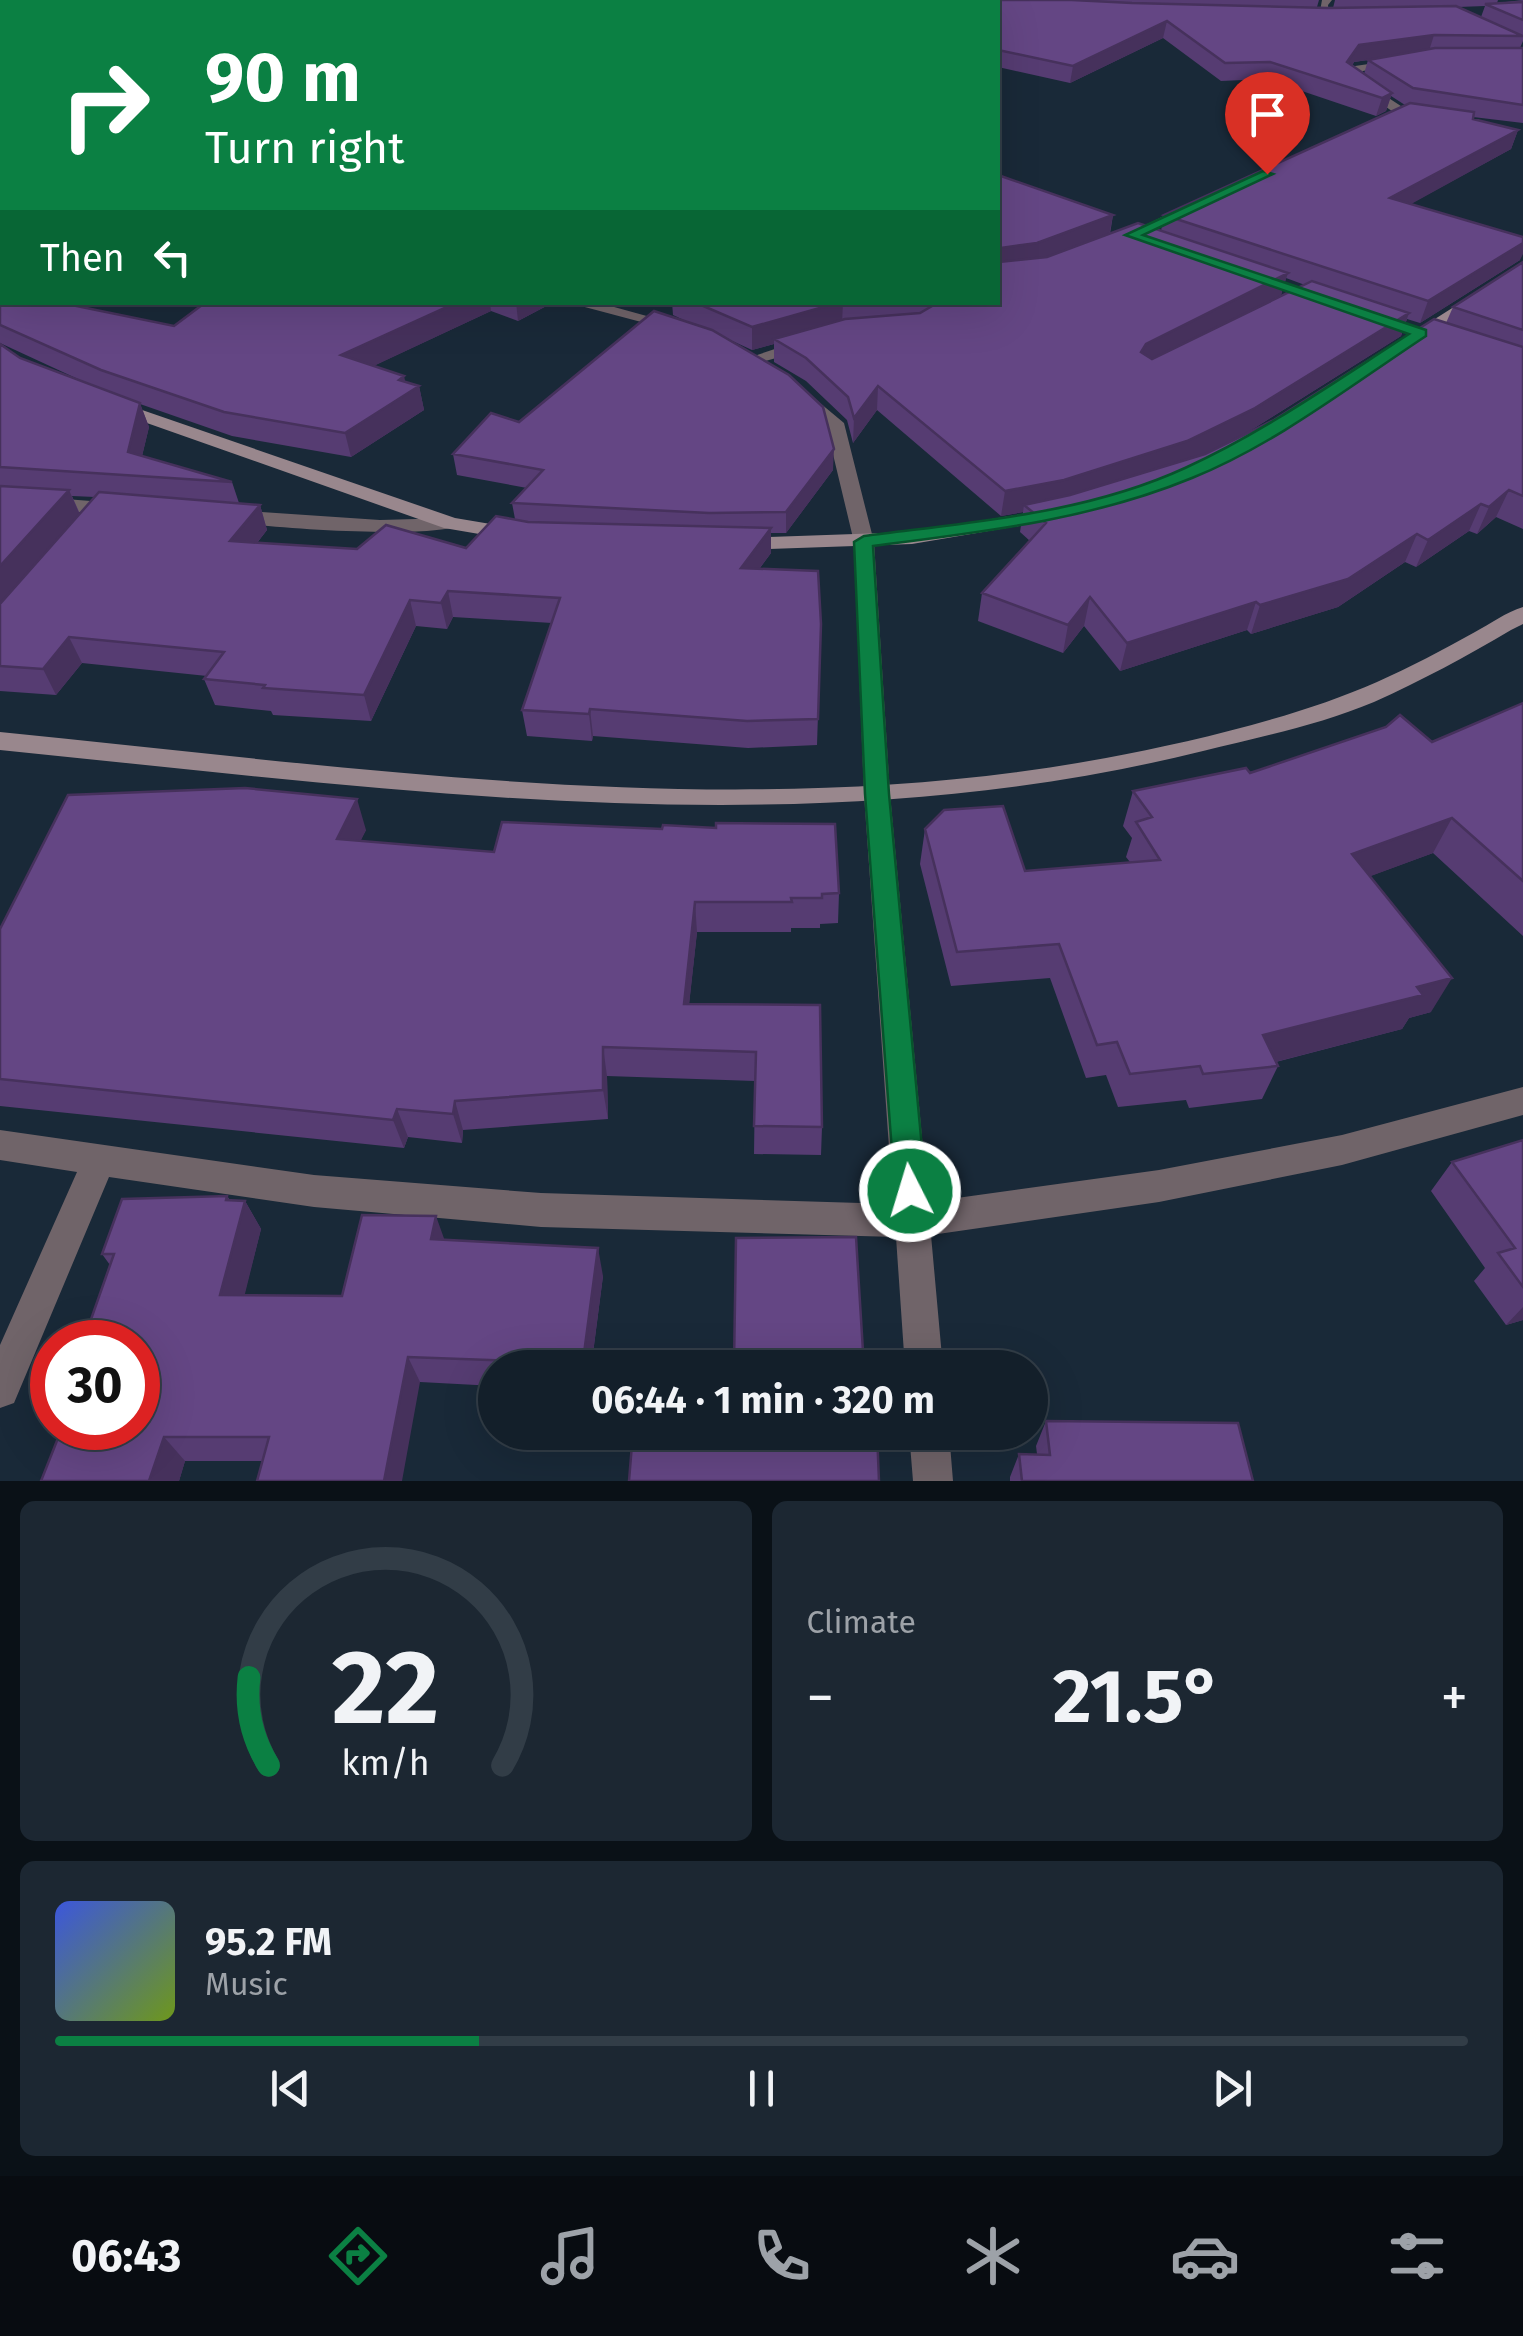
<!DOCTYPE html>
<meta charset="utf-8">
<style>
body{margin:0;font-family:"Fira Sans",sans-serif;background:#1c2732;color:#f1f3f6;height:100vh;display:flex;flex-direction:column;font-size:38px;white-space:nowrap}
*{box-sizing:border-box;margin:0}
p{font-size:32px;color:#9da2a8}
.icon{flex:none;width:55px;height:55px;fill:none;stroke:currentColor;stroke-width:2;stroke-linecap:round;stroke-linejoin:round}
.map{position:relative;height:1481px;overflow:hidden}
.panel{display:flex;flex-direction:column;gap:20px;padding:20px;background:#0a1117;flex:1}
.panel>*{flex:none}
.banner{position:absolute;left:0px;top:0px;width:1000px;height:305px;box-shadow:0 10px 40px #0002,0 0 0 2px #323d47;background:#0b8043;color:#fff;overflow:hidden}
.speed{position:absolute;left:30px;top:1320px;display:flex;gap:20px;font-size:50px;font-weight:700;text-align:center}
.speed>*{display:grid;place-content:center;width:130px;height:130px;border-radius:50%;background:#131f2a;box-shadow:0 10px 40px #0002,0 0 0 2px #323d47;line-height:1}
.speed .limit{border:15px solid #d22;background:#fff;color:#111}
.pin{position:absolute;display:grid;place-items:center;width:85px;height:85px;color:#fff;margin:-102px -42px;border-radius:50% 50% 50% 0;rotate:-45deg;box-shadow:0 0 10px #0007}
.pin .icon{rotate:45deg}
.me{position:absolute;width:110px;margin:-55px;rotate:355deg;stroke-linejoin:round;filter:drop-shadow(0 0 8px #0008)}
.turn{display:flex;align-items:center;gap:35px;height:210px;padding:0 40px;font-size:45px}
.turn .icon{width:130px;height:130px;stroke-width:2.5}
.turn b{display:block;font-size:70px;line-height:85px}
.then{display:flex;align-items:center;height:95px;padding:0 40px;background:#0003;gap:20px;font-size:38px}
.big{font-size:75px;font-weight:700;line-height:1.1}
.panel .tile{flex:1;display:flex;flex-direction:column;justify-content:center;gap:15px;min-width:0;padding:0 35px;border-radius:15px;background:#1c2732}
.panel .dial{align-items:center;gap:0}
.dial svg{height:260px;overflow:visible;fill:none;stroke:#323d47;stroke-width:7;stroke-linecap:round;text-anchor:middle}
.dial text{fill:#f1f3f6;stroke:none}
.song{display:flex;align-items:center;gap:30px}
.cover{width:120px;height:120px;border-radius:15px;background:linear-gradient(135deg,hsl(230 70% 55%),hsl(80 70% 35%))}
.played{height:10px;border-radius:5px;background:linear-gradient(90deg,#0b8043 30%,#323d47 30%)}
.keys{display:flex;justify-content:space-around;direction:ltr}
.heat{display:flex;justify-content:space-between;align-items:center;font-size:55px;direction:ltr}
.panel .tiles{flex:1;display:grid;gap:20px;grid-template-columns:1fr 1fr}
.tile:last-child{grid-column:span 2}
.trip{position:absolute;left:478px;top:1350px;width:570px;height:100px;border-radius:50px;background:#131f2a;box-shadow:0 10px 40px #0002,0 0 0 2px #323d47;font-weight:700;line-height:100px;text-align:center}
.dock{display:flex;height:160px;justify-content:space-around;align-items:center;background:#080c11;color:#9da2a8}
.dock .icon{width:70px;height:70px}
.dock .selected{color:#0b8043}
.dock b{font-size:45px;color:#f1f3f6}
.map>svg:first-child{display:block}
</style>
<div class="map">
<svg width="1523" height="1481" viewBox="0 0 1523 1481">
<rect width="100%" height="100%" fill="#192938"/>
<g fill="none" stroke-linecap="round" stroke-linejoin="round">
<path fill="#706469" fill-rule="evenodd" d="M 1322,0 L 1332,0 L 1328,5 L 1329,17 L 1324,20 L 1319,17 Z
M 1403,59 L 1403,63 L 1363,71 L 1358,78 L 1407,110 L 1407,116 L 1399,116 L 1346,79 L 1355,66 Z
M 1189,204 L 1201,207 L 1126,243 L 1114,240 Z
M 566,302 L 596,302 L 683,326 L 675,331 Z
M 1366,314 L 1378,314 L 1455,342 L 1447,347 L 1366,320 Z
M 805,339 L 813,344 L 811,348 L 751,365 L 742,360 Z
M 802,388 L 844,423 L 874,542 L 890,794 L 928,1202 L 1159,1170 L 1342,1135 L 1523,1087 L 1523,1115 L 1342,1165 L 1159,1202 L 931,1235 L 943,1368 L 905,1368 L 896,1237 L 541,1227 L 314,1207 L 109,1177 L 14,1403 L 0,1408 L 0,1345 L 77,1172 L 0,1160 L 0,1130 L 314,1175 L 541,1193 L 893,1204 L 864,794 L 854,542 L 826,425 L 793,393 Z
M 0,494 L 117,503 L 127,509 L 117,515 L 0,506 Z
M 232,510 L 380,520 L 451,518 L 461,524 C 443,540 256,528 225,520 L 225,512 Z
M 909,1432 L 949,1432 L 953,1481 L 913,1481 Z"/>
<path fill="#99878d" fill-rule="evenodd" d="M 1523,263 L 1523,275 L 1419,342 L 1405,338 Z
M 116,401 L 455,518 L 515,528 L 525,534 L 515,540 L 444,528 L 110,410 L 110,402 Z
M 1053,509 L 1060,511 L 1060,519 L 912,544 L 740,550 L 730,544 L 740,538 L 912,532 Z
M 1523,607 L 1523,624 L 1511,630 C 1467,656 1421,681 1374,702 C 1319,725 1260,737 1203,751 C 806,850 401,790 0,750 L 0,732 C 364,768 742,826 1106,758 C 1191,742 1298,717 1377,682 C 1410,667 1443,650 1475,632 C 1490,624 1506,612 1523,607 Z"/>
</g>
<path fill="#563c72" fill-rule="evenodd" d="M 0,0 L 1319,0 L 1317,7 L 1333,8 L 1335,0 L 1498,0 L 1497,3 L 1523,0 L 1523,41 L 1520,48 L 1523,48 L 1523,123 L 1473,117 L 1473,119 L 1518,130 L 1511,149 L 1410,204 L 1520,260 L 1420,323 L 1407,319 L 1401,336 L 1248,432 L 1203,454 L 1274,420 L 1446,323 L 1453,307 L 1523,262 L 1523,529 L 1496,517 L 1477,534 L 1469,531 L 1416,567 L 1405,562 L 1338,607 L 1251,634 L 1247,630 L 1120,671 L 1084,626 L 1063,653 L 978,621 L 982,593 L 1030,541 L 1020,532 L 1023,512 L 1001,516 L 877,410 L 853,443 L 847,420 L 806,381 L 774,362 L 774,344 L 752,350 L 728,339 L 833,470 L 786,533 L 771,533 L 771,553 L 760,568 L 821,624 L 817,745 L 748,748 L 593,736 L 592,741 L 527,736 L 522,710 L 552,623 L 453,617 L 447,629 L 416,626 L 371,721 L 273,715 L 271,711 L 215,705 L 204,679 L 207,676 L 82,663 L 56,695 L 0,691 L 0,344 L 20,358 L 93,386 L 0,343 ZM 2,2 L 998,2 L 998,67 L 1070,83 L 1163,38 L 1221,81 L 1266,79 L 1376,116 L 1386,111 L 1391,96 L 1405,105 L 1164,215 L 1161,231 L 1110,234 L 1113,215 L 998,302 L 672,302 L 673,315 L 690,323 L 519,422 L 453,454 L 457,475 L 527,488 L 512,503 L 515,519 L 466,548 L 357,549 L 257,543 L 267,530 L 260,505 L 239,503 L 232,482 L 142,456 L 149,427 L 140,404 L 232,436 L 351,457 L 424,410 L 419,386 L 406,382 L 373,366 L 491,311 L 518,321 L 554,302 L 206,302 L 174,326 L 2,302 ZM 1485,6 L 1481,17 L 1458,7 ZM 1368,60 L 1364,74 L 1352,66 L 1354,62 ZM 1286,278 L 1305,285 L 1229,322 L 1281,295 ZM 72,496 L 95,497 L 80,514 Z
M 1523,703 L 1523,936 L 1433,853 L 1370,876 L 1431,1012 L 1409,1018 L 1402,1029 L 1276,1062 L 1278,1066 L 1262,1099 L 1189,1108 L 1186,1100 L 1118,1107 L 1106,1075 L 1086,1078 L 1050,978 L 951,986 L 920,864 L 925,829 L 1025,871 L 1130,862 L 1126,857 L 1132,838 L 1123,826 L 1133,791 L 1432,742 Z
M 366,830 L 360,841 L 839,893 L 838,923 L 820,924 L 820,928 L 791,928 L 791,932 L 697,932 L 689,1004 L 820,1005 L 822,1127 L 821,1155 L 754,1154 L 755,1081 L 607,1076 L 608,1119 L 463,1130 L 462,1143 L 408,1137 L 404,1148 L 0,1106 L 0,929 Z
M 1523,1140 L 1523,1320 L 1506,1325 L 1474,1281 L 1485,1268 L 1431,1191 L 1452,1162 Z
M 227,1196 L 230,1200 L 245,1201 L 261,1229 L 244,1295 L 342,1296 L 445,1240 L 603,1276 L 592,1361 L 864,1368 L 495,1368 L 495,1386 L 420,1382 L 263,1461 L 185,1461 L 179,1481 L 41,1481 L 138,1428 L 110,1265 L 102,1254 Z
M 1046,1421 L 1253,1481 L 1010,1481 L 1010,1477 L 1019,1454 L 1037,1454 L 1036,1446 Z
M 572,1432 L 877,1432 L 633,1436 Z"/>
<path fill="#46315c" d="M 1167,21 L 1163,38 L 1070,83 L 1073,66 Z
M 1434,35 L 1429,51 L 1354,62 L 1342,80 L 1347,62 L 1359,45 Z
M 1392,93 L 1386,111 L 1376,116 L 1382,98 Z
M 1518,130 L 1511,149 L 1384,219 L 1390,198 Z
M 1113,215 L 1109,236 L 1034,264 L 998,269 L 1000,248 Z
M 1523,243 L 1523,254 L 1520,260 L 1420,323 L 1428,301 Z
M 1288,273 L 1281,295 L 1141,367 L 1141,352 L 1146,344 Z
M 458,302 L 490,302 L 491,311 L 346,379 L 341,355 Z
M 516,302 L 554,302 L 518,321 Z
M 843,302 L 842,324 L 774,339 L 774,344 L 752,350 L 752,327 Z
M 1409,313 L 1401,336 L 1248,432 L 1181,466 L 1059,504 L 1024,505 L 1023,512 L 1001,516 L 1005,491 Z
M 404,376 L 408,393 L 419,386 L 424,410 L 351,457 L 345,433 Z
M 878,386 L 877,410 L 853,443 L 854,418 Z
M 140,403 L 149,427 L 137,477 L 128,452 Z
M 834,449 L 833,470 L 786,533 L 786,512 Z
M 69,490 L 80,515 L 0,605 L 0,566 Z
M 1509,490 L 1496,517 L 1477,534 L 1489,507 Z
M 1481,504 L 1469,531 L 1416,567 L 1428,540 Z
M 260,505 L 267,530 L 238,567 L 230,541 Z
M 771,528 L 771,553 L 741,593 L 741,568 Z
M 1417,534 L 1405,562 L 1338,607 L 1251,634 L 1260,605 Z
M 448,591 L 453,617 L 447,629 L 441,603 Z
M 1090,597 L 1084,626 L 1063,653 L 1068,625 Z
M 410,600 L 416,626 L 371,721 L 364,695 Z
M 1256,602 L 1247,630 L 1120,671 L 1127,643 Z
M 69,637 L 82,663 L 56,695 L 43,669 Z
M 590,709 L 593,736 L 592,741 L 589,714 Z
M 357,799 L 366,830 L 347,869 L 337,839 Z
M 1452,818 L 1433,853 L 1336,889 L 1352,854 Z
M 695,902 L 697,932 L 686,1033 L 684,1004 Z
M 1452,978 L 1431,1012 L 1409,1018 L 1402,1029 L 1248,1069 L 1263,1035 L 1417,987 Z
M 603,1047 L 607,1076 L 608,1119 L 603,1090 Z
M 455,1101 L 463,1130 L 462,1143 L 453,1114 Z
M 397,1109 L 408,1137 L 404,1148 L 393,1120 Z
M 227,1196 L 241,1219 L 245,1201 L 261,1229 L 238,1322 L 220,1295 Z
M 436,1216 L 446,1244 L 431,1239 Z
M 598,1248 L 603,1276 L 591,1368 L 583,1361 Z
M 1523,1307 L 1523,1320 L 1506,1325 Z
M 408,1357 L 420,1382 L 402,1481 L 384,1481 Z
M 164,1437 L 185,1461 L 179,1481 L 149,1481 Z"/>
<path fill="#644684" stroke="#46315c" stroke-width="2.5" d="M 0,0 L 1072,0 L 1132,3 L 1328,8 L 1456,6 L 1523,36 L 1434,35 L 1359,45 L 1347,62 L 1392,93 L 1382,98 L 1270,62 L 1225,63 L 1167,21 L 1073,66 L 998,50 L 998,2 L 2,2 L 2,126 L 0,127 Z
M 1523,2 L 1523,20 L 1485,4 Z
M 1435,48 L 1523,48 L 1523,105 L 1413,88 L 1368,60 Z
M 1410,103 L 1474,112 L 1473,119 L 1518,130 L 1390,198 L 1523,237 L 1523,243 L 1428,301 L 1164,215 Z
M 2,129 L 2,286 L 0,285 L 0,130 Z
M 998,175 L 1113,215 L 1037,243 L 1000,248 L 998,262 L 1047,257 L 1138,223 L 1288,273 L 1146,344 L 1141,352 L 1152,359 L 1312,281 L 1409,313 L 1255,408 L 1187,441 L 1064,480 L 1005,491 L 878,386 L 854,418 L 848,397 L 806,358 L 774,339 L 845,319 L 920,313 L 932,306 L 928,302 L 998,302 Z
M 1523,262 L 1523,330 L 1453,307 Z
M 0,291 L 2,292 L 2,302 L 57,302 L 174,326 L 206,302 L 458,302 L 341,355 L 404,376 L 399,380 L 419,386 L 345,433 L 224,412 L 101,370 L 0,325 Z
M 694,302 L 841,302 L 752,327 Z
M 654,311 L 712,330 L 789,375 L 823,407 L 834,449 L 786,512 L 709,513 L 512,503 L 543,470 L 453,454 L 491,413 L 519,422 Z
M 1434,319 L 1523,347 L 1523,496 L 1509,490 L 1489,507 L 1481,504 L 1428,540 L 1417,534 L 1348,579 L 1260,605 L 1256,602 L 1127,643 L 1090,597 L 1068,625 L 982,593 L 1046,523 L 1024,505 L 1070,495 L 1205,454 L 1274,420 Z
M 0,344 L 20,358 L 140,403 L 128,452 L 232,482 L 0,467 Z
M 0,486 L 69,490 L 0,566 Z
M 99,492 L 260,505 L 230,541 L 357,549 L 386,525 L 466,548 L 496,516 L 528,522 L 771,528 L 741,568 L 818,571 L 821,624 L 818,719 L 747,721 L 590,709 L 589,714 L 522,710 L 560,598 L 448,591 L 441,603 L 410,600 L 364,695 L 263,688 L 265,685 L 204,679 L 224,652 L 69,637 L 43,669 L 0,666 L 0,604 Z
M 1523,703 L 1523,881 L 1452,818 L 1352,854 L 1452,978 L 1417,987 L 1423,995 L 1263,1035 L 1278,1066 L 1203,1074 L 1200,1066 L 1130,1074 L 1117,1042 L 1097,1045 L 1059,944 L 957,952 L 925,829 L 944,810 L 1003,806 L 1025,871 L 1160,860 L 1136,822 L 1152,817 L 1133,791 L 1246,768 L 1250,773 L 1386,727 L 1400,715 L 1432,742 Z
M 245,788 L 357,799 L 337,839 L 494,852 L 502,822 L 662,829 L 663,825 L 716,828 L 716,823 L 835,824 L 839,893 L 822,894 L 822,898 L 791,898 L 792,902 L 695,902 L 684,1004 L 820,1005 L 822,1127 L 754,1126 L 756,1052 L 603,1047 L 603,1090 L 455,1101 L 453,1114 L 397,1109 L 393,1120 L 0,1079 L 0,929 L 68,795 Z
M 1523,1140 L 1523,1287 L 1498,1253 L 1515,1248 L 1452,1162 Z
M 227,1196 L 226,1200 L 245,1201 L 220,1295 L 342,1296 L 362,1215 L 436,1216 L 431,1239 L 598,1248 L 583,1361 L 734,1365 L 736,1238 L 856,1237 L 864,1368 L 513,1368 L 514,1361 L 408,1357 L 384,1481 L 257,1481 L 269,1437 L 164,1437 L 149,1481 L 41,1481 L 62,1428 L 138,1428 L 138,1342 L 83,1342 L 114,1254 L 102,1254 L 122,1199 Z
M 1046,1421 L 1238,1423 L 1253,1481 L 1022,1481 L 1019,1454 L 1050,1455 Z
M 633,1432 L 877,1432 L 879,1481 L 629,1481 Z"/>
<path fill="#0b8043" stroke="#07532c" stroke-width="2.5" d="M 1263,171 L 1273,174 L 1143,235 L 1426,330 L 1426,336 C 1350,386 1276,444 1192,478 C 1090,520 982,532 873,546 L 889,794 L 926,1191 L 922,1201 L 910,1205 L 899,1201 L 895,1191 L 865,794 L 854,542 L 864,536 C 971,522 1085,514 1185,468 C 1264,432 1336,381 1409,334 L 1125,235 Z"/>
</svg>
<div class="speed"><div class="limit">30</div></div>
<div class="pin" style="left:1267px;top:174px;background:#d93025"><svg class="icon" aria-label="arrive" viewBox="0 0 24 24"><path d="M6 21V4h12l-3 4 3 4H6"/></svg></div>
<svg class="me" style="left:910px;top:1191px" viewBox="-20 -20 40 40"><circle r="17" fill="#0b8043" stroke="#fff" stroke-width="3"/><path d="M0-11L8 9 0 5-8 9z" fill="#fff"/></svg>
<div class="trip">06:44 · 1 min · 320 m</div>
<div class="banner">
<div class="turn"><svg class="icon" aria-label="right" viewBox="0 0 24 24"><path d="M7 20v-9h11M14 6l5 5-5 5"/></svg><div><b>90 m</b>Turn right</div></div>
<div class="then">Then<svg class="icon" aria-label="left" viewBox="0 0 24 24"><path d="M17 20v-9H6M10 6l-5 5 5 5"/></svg></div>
</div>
</div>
<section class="panel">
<div class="tiles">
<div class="tile dial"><svg viewBox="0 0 100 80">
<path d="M14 69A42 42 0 1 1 86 69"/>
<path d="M14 69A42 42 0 0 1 8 42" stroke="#0b8043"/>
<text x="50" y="56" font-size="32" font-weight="700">22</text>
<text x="50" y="72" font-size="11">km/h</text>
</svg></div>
<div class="tile"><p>Climate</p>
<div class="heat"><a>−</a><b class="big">21.5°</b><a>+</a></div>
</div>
<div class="tile">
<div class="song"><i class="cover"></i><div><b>95.2 FM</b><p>Music</p></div></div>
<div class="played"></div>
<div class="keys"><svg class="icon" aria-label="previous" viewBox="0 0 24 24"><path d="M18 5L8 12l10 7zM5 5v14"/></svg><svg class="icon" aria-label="pause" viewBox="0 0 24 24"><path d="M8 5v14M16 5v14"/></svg><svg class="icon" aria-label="next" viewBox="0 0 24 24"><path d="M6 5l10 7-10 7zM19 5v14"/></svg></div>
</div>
</div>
</section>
<nav class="dock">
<b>06:43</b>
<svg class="icon selected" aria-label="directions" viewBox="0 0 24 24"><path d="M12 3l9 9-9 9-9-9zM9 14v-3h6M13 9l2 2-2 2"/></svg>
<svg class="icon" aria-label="music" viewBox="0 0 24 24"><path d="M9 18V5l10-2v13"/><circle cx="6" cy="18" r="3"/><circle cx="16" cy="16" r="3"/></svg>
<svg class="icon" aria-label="phone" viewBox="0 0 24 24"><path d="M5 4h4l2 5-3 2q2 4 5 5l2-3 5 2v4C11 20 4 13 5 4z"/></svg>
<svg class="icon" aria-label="climate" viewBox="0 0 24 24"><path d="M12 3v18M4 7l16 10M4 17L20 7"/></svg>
<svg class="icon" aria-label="car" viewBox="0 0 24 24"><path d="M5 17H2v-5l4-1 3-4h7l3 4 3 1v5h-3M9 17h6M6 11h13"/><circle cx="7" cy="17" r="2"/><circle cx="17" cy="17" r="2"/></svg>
<svg class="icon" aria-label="filters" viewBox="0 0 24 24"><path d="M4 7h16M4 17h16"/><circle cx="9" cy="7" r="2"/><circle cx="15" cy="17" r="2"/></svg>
</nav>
